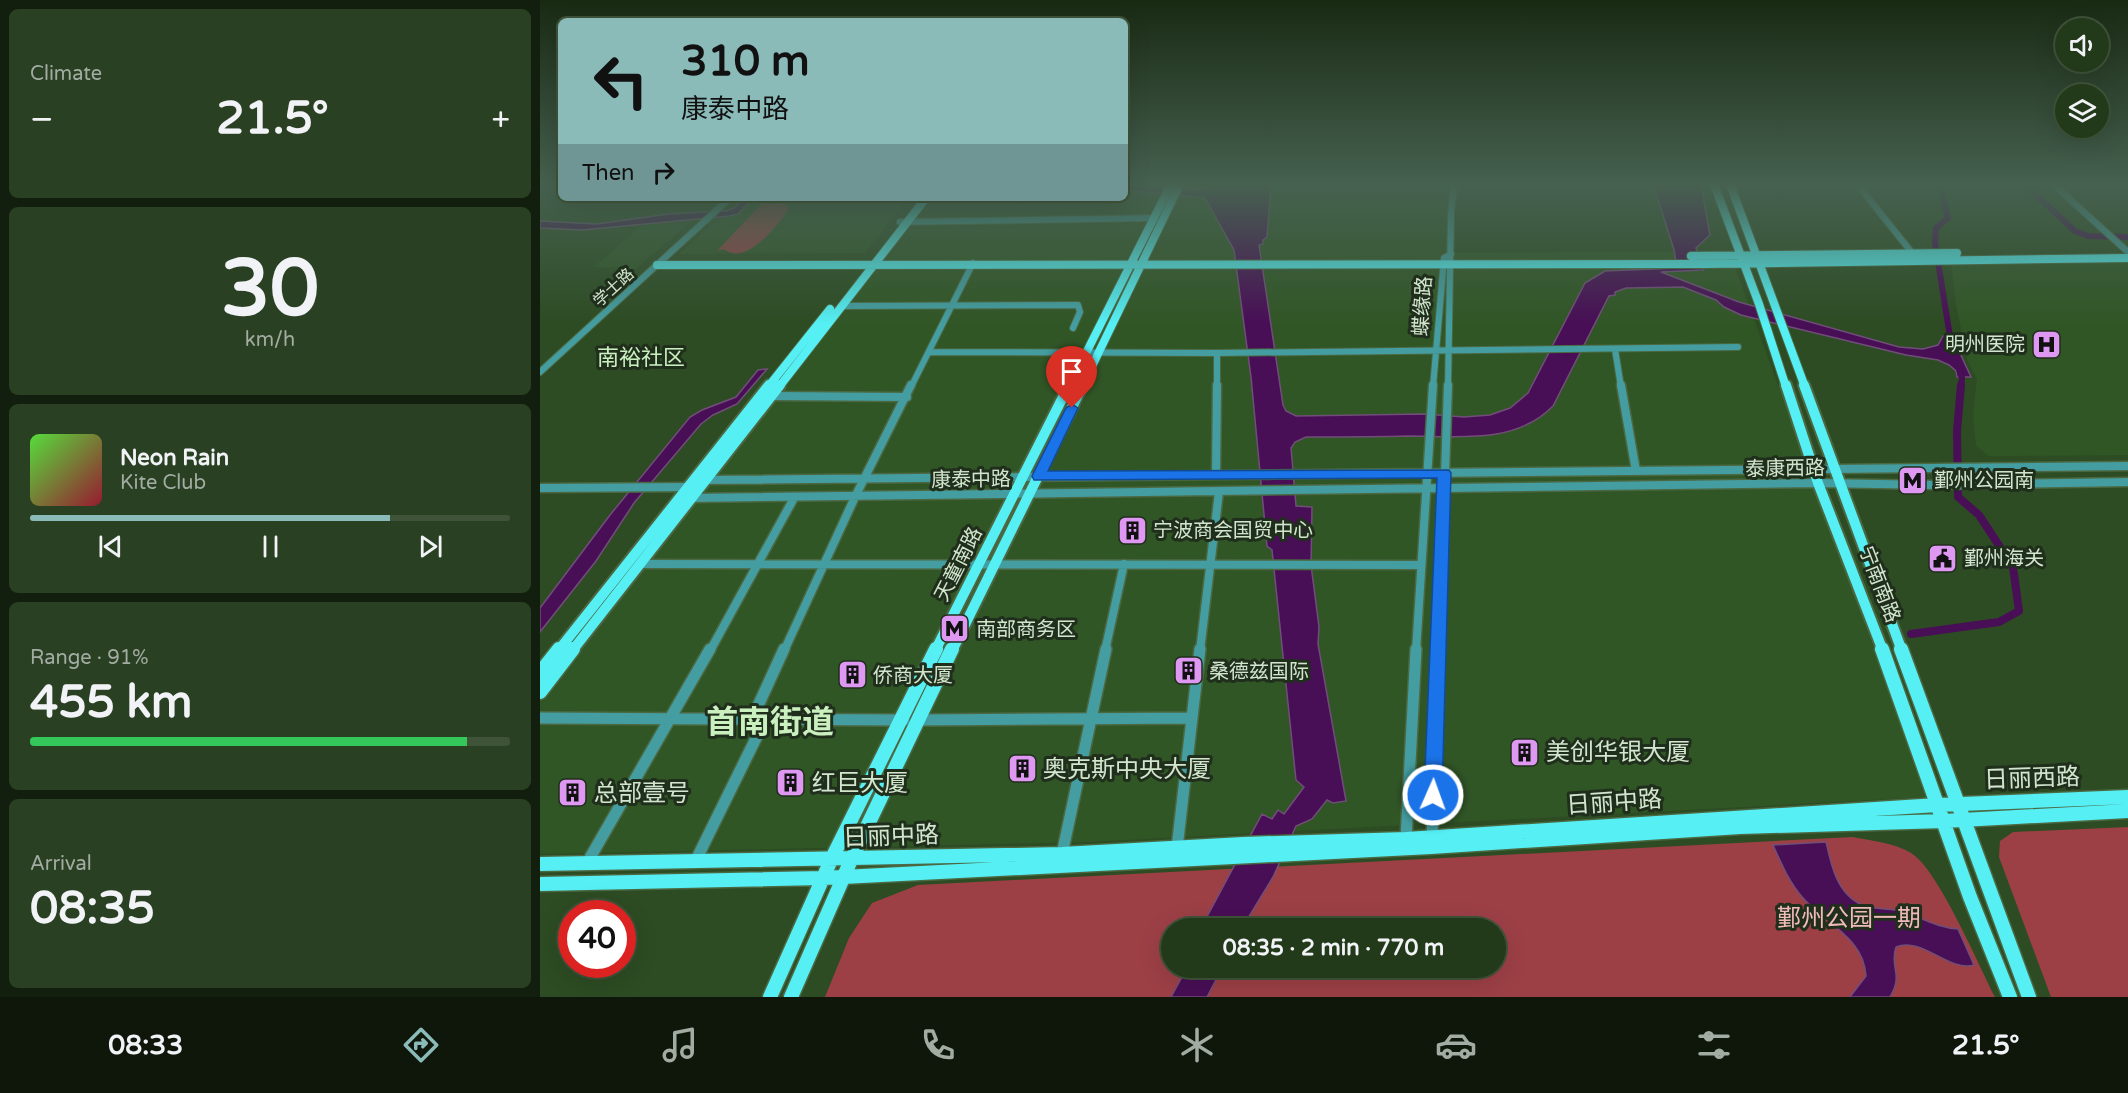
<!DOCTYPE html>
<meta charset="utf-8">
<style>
body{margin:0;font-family:"Varela Round","Noto Sans SC",sans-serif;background:#2a4023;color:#f1f3f6;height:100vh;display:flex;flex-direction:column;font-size:22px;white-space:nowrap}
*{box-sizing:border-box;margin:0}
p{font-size:20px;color:#a2aca2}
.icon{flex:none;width:33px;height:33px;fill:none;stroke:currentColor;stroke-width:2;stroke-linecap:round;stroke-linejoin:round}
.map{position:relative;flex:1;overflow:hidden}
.sheet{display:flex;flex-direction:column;gap:9px;padding:9px;background:#131f0e;width:540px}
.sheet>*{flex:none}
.top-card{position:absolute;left:18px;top:18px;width:570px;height:183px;border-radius:9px;box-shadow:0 6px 24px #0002,0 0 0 2px #3f5339;background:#8bbbb9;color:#111;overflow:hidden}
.fabs{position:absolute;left:1515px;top:18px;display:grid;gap:12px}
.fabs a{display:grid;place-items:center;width:54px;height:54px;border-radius:50%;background:#22391a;box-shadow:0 6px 24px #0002,0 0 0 2px #3f5339;font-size:30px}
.speed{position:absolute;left:18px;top:900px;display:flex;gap:12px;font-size:30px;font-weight:700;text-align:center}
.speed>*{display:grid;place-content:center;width:78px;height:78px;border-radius:50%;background:#22391a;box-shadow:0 6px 24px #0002,0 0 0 2px #3f5339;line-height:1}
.speed .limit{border:9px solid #d22;background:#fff;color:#111}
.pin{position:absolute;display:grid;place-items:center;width:51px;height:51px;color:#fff;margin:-62px -26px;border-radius:50% 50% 50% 0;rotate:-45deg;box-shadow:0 0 6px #0007}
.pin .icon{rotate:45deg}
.me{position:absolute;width:66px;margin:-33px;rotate:2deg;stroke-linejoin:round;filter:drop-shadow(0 0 4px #0008)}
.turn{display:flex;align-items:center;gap:21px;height:126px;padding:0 24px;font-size:27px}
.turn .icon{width:78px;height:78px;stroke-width:2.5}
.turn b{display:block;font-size:42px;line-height:51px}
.then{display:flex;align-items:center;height:57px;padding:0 24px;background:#0003;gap:12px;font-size:22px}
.big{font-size:45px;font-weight:700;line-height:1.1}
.sheet .widget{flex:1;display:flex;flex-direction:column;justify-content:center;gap:9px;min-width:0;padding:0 21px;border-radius:9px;background:#2a4023}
.sheet .dial{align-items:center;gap:0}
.dial b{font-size:78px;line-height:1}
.song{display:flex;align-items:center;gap:18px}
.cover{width:72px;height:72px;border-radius:9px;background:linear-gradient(135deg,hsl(110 70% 55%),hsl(350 70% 35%))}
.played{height:6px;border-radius:3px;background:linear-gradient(90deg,#8bbbb9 75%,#3f5339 75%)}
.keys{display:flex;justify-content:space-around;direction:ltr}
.heat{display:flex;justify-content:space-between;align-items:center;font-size:33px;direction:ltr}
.charge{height:9px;border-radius:4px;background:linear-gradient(90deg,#34c759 91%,#3f5339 0)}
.trip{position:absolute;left:621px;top:918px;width:345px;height:60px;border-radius:30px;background:#22391a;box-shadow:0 6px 24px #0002,0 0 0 2px #3f5339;font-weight:700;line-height:60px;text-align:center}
.tab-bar{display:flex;height:96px;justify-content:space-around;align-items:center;background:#0e170a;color:#a2aca2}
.tab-bar .icon{width:42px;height:42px}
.tab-bar .current{color:#8bbbb9}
.tab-bar b{font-size:27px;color:#f1f3f6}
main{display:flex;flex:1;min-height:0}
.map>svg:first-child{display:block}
</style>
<main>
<section class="sheet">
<div class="widget"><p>Climate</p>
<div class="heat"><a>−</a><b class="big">21.5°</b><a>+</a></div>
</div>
<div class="widget dial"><b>30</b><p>km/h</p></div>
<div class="widget">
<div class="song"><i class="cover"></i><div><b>Neon Rain</b><p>Kite Club</p></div></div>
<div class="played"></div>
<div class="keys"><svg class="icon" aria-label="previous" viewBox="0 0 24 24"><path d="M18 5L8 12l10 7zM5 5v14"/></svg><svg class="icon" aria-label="pause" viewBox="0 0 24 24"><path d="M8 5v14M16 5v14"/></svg><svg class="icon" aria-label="next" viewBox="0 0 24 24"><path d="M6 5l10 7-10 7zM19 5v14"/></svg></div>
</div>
<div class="widget"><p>Range · 91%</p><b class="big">455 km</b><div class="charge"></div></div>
<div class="widget"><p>Arrival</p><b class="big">08:35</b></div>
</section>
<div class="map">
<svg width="1588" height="997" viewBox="0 0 1588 997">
<rect width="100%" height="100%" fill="#2d4c23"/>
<path fill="#315626" d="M 585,184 L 912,184 L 907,253 L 1189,251 L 1388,797 L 549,842 L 0,854 L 0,700 L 391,198 L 585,198 Z
M 217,198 L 368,198 L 325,253 L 139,254 L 176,220 L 198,215 Z
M 150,222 L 96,269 L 54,267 L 102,225 Z
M 1588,261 L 1588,455 L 1449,456 L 1436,446 L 1433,417 L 1437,379 L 1427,359 L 1416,304 L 1411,263 Z"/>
<path fill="#9c4046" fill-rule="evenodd" d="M 227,198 L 233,198 L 228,204 L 244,203 L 249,208 C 239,225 205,267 184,249 L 177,251 Z
M 1588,827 L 1588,997 L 1511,997 L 1459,857 L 1460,841 L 1473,832 Z
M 1313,837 C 1333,841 1354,843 1371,853 C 1398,869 1439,966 1455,997 L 285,997 L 309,938 L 332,903 L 378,885 ZM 632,928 L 956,928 L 956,968 L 632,968 Z"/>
<path fill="#480e56" stroke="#714e7a" stroke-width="1.5" d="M 585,184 L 657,190 L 666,189 L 666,184 L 731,184 L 727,237 L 723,240 L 723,244 L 719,245 L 743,405 L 746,411 L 756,416 L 885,414 L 924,417 L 950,415 L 970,408 L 988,393 L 1045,283 L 1065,271 L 1137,268 L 1134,250 L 1113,184 L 1161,184 L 1170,235 L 1156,248 L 1163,270 L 1121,272 L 1199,302 L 1359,347 L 1383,349 L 1398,345 L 1403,336 L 1421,336 L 1420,353 L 1431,377 L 1417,377 L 1416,371 L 1409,365 L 1398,360 L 1366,355 L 1201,315 L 1184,307 L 1176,300 L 1143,287 L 1086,288 L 1075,292 L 1075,295 L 1069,296 L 1013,406 C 975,445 917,436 868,436 C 834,437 800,437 766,437 L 755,442 L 751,448 L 756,506 L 772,507 L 771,565 L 779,627 L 778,644 L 806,801 L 793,803 L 787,800 L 772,819 L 756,826 L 733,877 L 702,928 L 661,928 L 722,814 L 732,819 L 738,810 L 744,814 L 764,787 L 756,780 L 732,550 L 727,546 L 711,377 L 694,250 L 665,198 L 585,190 Z
M 204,198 L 213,198 L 198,214 L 190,216 L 42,230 L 0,228 L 0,221 L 57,224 L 128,214 L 186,211 L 194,208 Z
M 227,369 L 197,404 L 173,415 L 161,424 L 94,503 L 56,561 L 0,632 L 0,608 L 70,515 L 150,417 L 162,410 L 196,397 L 218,370 Z
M 1286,842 C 1291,865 1297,894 1322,905 C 1335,910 1351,908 1364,912 C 1382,918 1398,928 1418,929 L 1434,965 C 1408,972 1382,936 1356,947 C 1349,967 1364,974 1350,997 L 1310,997 L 1326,976 C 1324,938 1285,923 1263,898 C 1249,882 1241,863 1233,845 Z
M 647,968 L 682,968 L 667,997 L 631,997 Z"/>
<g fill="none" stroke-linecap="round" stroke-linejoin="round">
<path stroke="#480e56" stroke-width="6" d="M 1404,184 L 1400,186 L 1408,218 L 1396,228 L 1395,243 L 1411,343
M 1484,184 L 1535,231 L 1548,236 L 1588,237
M 1419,369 L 1422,378 L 1421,387"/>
<path stroke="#480e56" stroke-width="8" d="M 1371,634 L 1459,622 L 1479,611 L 1473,567 L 1439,515 L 1418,497 L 1417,431 L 1421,385"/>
<defs>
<path id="minor-far2" d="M 1317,184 L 1373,254
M 1513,184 L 1588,252
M 360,222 L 615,218
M 301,306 L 538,305 L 540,312 L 533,328
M 1075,349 L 1081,387
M 390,352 L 677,353 L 1198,347
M 0,372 L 190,198
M 371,387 L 433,263
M 677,387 L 677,353
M 893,387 L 904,258 L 911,254
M 908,387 L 911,213 L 914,184"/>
<path id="minor-far1" d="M 1081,385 L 1096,471
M 231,396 L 367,397
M 676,475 L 677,385
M 164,480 L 1588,466
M 0,488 L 150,487
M 150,498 L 1278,483 L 1397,485 L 1588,482
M 100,564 L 881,565
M 170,651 L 254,498
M 244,651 L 315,497 L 371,385
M 565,651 L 584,564
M 660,651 L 679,492
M 876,651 L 893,385
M 899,651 L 908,385"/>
<path id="minor" d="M 0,718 L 364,720
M 212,719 L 244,649
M 377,720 L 652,718
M 892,837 L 899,649
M 866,839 L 876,649
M 637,848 L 660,649
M 522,854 L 566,649
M 156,860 L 225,720
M 47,863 L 170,649"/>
<path id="major-far2" d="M 1174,184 L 1219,304 L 1246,387
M 1190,184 L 1265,387
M 1151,256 L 1417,253
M 117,265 L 1165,264 L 1588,258
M 228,387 L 290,309
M 239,387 L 386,198
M 529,387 L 631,184
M 542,387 L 640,184"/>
<path id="major-far1" d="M 1246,385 L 1278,483 L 1343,651
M 1264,385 L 1362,651
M 18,651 L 229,385
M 32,651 L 240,385
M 395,651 L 529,385
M 412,651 L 543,385"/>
<path id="major" d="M 1342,649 L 1430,897 L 1470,997
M 1361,649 L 1489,997
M 0,673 L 19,649
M 0,692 L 33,649
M 0,864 L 522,854 L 703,844 L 866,839 L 1397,805 L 1588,797
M 0,884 L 283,878 L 891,847 L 1200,827 L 1404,821 L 1588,811
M 230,997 L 291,860 L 396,649
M 251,997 L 311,860 L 412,649"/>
</defs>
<use href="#minor-far2" stroke="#4b6842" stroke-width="8"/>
<use href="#minor-far1" stroke="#4b6842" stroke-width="11"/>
<use href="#minor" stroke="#4b6842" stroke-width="14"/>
<use href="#major-far2" stroke="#4b6842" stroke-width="10"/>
<use href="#major-far1" stroke="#4b6842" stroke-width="14"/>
<use href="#major" stroke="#4b6842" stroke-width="17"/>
<use href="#minor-far2" stroke="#449da0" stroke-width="6"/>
<use href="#minor-far1" stroke="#449da0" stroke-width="8"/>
<use href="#minor" stroke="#449da0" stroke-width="11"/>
<use href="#major-far2" stroke="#55eff4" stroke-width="8"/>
<use href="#major-far1" stroke="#55eff4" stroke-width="10"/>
<use href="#major" stroke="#55eff4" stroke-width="14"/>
</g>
<linearGradient id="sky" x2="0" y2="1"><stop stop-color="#192a13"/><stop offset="0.57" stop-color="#466150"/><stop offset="1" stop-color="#466150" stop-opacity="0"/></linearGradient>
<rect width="1588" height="324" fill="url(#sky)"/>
<path fill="#1a73e8" stroke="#114b97" stroke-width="1.5" d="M 532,404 L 538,408 L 508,471 L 909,470 L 911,473 L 902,795 L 900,801 L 893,804 L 887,801 L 884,795 L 897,478 L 494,480 L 492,476 L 526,408 Z"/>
<defs>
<symbol id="hospital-square" viewBox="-11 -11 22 22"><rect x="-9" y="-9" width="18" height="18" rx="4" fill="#de98f2" stroke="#202e1c"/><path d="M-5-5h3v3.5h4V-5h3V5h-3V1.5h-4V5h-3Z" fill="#111"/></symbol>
<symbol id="metro-square" viewBox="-11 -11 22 22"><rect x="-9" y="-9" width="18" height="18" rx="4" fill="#de98f2" stroke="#202e1c"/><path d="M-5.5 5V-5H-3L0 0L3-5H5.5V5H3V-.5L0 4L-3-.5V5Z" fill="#111"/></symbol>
<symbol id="building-square" viewBox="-11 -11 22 22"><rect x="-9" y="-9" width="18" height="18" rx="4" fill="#de98f2" stroke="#202e1c"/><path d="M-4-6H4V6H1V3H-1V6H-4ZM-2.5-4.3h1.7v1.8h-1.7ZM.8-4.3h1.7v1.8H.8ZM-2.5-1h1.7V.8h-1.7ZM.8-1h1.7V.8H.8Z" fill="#111"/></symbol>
<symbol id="civic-square" viewBox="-11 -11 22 22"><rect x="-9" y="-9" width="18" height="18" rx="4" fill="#de98f2" stroke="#202e1c"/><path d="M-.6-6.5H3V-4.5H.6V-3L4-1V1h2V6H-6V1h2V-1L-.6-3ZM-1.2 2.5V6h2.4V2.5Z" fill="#111"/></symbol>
</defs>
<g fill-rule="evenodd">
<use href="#hospital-square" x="1490" y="328" width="33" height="33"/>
<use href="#metro-square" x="1356" y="464" width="33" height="33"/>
<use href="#building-square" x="576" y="514" width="33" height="33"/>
<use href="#civic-square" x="1386" y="542" width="33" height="33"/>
<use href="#metro-square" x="398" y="612" width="33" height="33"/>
<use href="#building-square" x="632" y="654" width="33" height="33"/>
<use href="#building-square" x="296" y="658" width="33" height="33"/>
<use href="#building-square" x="968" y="736" width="33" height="33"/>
<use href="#building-square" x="466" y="752" width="33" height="33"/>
<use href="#building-square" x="234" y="766" width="33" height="33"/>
<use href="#building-square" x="16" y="776" width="33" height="33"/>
</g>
<g text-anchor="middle" stroke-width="6" stroke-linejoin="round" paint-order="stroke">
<g font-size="16" fill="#d2e5cd" stroke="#202e1c">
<text transform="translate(73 287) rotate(-42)" y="6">学士路</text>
</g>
<g font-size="20" fill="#d2e5cd" stroke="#202e1c">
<text transform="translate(882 306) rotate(-86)" y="7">蝶缘路</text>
<text transform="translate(1245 468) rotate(-1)" y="7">泰康西路</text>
<text transform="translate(431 479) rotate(-1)" y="7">康泰中路</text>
<text transform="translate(418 564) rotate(-63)" y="7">天童南路</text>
<text transform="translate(1340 584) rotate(69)" y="7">宁南南路</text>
</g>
<g font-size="20" fill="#d2e5cd" stroke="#202e1c" text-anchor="start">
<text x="1485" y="351" text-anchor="end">明州医院</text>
<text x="1394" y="487">鄞州公园南</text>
<text x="613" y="537">宁波商会国贸中心</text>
<text x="1424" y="565">鄞州海关</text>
<text x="436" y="636">南部商务区</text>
<text x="669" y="678">桑德兹国际</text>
<text x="333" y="682">侨商大厦</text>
</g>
<g font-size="22" fill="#caf0bf" stroke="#202e1c">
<text x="101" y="365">南裕社区</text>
</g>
<g font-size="24" fill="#d2e5cd" stroke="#202e1c" text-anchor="start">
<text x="1006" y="760">美创华银大厦</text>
<text x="503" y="777">奥克斯中央大厦</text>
<text x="272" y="791">红巨大厦</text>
<text x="54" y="801">总部壹号</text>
</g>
<g font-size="24" fill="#d2e5cd" stroke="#202e1c">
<text transform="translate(1492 778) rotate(-2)" y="8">日丽西路</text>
<text transform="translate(1074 802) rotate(-4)" y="8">日丽中路</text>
<text transform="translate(351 836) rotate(-2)" y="8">日丽中路</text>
</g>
<g font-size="24" fill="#f0bab9" stroke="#202e1c">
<text x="1309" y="926">鄞州公园一期</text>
</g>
<g font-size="32" font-weight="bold" fill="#caf0bf" stroke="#202e1c">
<text x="230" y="733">首南街道</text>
</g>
</g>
</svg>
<div class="fabs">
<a><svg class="icon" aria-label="sound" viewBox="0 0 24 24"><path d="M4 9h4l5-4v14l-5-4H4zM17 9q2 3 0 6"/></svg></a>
<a><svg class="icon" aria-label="layers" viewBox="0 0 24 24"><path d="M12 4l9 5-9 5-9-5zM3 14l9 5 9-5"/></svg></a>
</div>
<div class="speed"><div class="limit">40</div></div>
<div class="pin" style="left:532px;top:408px;background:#d93025"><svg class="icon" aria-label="arrive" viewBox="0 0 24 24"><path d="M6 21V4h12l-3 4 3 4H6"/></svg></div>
<svg class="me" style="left:893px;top:795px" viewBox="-20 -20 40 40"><circle r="17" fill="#1a73e8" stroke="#fff" stroke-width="3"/><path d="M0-11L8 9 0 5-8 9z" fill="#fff"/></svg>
<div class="trip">08:35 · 2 min · 770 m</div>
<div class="top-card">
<div class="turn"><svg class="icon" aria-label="left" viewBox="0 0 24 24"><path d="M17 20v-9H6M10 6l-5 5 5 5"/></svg><div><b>310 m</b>康泰中路</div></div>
<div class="then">Then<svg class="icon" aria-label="right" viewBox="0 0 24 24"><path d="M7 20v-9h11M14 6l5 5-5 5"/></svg></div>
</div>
</div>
</main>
<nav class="tab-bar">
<b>08:33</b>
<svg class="icon current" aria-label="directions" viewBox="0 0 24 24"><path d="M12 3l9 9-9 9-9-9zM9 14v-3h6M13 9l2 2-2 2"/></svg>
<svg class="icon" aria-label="music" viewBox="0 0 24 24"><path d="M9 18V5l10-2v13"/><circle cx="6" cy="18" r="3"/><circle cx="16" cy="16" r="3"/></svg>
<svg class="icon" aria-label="phone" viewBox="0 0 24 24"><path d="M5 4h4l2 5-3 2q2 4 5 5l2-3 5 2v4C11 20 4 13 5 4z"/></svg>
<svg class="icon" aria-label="climate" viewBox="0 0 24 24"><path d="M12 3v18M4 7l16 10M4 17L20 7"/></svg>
<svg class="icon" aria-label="car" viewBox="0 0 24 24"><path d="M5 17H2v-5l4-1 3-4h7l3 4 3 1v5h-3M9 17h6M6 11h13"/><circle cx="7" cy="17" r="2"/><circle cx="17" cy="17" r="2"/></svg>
<svg class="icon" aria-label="filters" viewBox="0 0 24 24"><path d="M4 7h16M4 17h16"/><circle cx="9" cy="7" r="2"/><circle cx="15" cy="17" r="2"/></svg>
<b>21.5°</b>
</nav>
